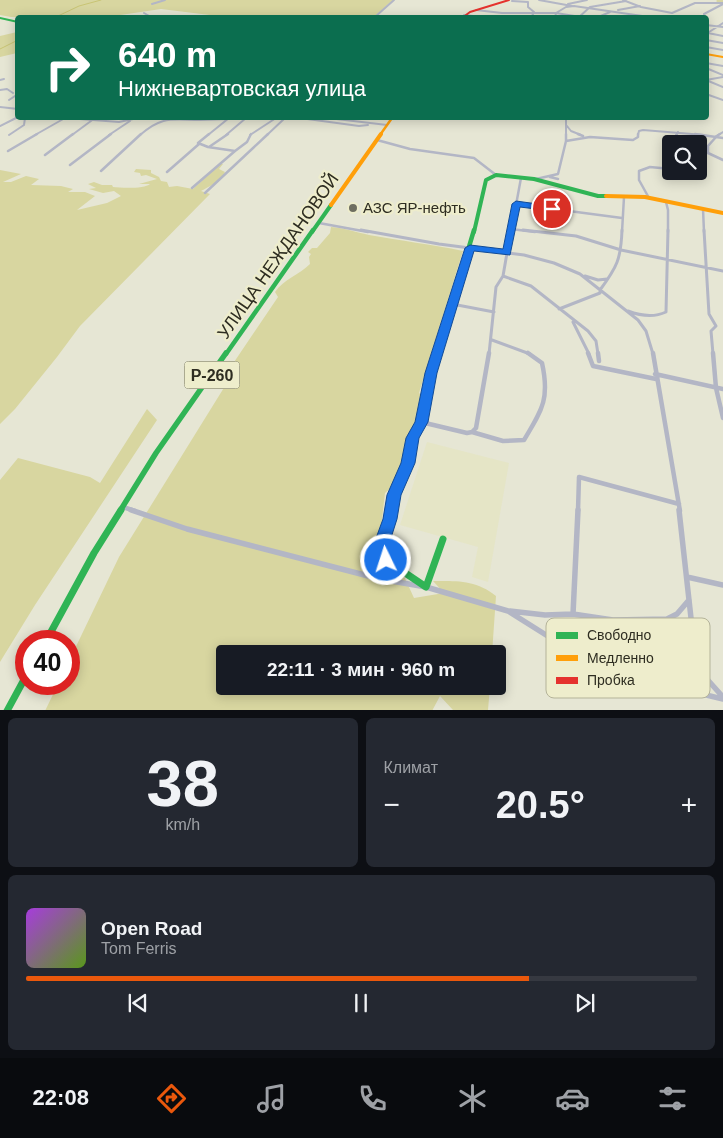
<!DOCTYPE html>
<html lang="ru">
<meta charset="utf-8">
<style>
body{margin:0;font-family:Helvetica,sans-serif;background:#242831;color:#f1f3f6;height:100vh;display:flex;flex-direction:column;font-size:19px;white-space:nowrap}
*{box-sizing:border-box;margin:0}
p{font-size:16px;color:#9ea1a6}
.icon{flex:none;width:28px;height:28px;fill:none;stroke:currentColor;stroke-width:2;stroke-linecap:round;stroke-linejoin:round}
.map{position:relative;height:710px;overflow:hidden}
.side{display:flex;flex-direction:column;gap:8px;padding:8px;background:#0d0f14;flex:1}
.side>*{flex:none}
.guide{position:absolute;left:15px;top:15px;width:694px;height:105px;border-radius:5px;box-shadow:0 2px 12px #0003;background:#0b6e4f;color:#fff;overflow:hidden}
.tools{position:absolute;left:662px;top:135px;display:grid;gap:10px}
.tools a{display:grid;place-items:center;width:45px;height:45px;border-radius:5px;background:#171b24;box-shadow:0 2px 12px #0003;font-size:25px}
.speed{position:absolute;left:15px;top:630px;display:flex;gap:10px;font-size:25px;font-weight:700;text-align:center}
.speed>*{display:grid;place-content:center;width:65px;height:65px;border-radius:50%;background:#171b24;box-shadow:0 2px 12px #0003;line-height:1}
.speed .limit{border:8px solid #d22;background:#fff;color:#111}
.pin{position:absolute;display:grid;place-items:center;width:42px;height:42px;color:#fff;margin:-21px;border:2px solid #fff;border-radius:50%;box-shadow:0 1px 5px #0007}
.me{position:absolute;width:55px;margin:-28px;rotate:356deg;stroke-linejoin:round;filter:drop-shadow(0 0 4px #0008)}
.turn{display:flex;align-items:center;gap:18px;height:105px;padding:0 20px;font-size:22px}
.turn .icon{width:65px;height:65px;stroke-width:2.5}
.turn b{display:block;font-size:35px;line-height:42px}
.big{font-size:38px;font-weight:800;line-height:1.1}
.side .tile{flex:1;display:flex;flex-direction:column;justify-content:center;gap:8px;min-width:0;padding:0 18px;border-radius:8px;background:#242831}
.side .dial{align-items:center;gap:0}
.dial b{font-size:65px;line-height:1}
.song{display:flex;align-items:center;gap:15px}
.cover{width:60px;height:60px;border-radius:8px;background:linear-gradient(135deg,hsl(280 70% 55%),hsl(90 70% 35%))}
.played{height:5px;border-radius:2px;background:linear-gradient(90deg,#ea580c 75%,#363941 75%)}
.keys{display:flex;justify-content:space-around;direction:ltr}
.heat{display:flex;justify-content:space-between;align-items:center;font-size:28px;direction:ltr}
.side .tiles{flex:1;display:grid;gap:8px;grid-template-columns:1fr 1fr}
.tile:last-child{grid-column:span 2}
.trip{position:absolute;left:216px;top:645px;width:290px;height:50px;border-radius:5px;background:#171b24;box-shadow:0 2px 12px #0003;font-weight:800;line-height:50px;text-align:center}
.menu{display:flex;height:80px;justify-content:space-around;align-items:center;background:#090b0e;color:#9ea1a6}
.menu .icon{width:35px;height:35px}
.menu .current{color:#ea580c}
.menu b{font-size:22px;color:#f1f3f6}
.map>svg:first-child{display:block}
</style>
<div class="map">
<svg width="723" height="711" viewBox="0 0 723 711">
<rect width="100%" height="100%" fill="#e6e6d4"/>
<path fill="#e5e5c6" d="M 427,442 L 509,463 L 488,582 L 472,577 L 478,547 L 400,525 Z"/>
<path fill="#d8d6a0" d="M 0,0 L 393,0 L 376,15 L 398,17 L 260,18 L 218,16 L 161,9 L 100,18 L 11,17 L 0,15 Z
M 17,32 L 17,53 L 0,57 L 0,36 Z
M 220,164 L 223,164 L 219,169 L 225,172 C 220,182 210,186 201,191 L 210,194 L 80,326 L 57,357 L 15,409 L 0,424 L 0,170 L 21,174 L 3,182 L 11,182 L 26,176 L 39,179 L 31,185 L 61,186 L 73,189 L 68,192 L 85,192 L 95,196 L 77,210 L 107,203 L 121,196 L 114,191 L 103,193 L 89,189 L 96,188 L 88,184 L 94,182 L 102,185 L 112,185 L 113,187 C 121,188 145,189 150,184 L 139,184 L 157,179 L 146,175 L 141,176 L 140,173 L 134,172 L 136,169 L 151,170 L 151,173 L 159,177 L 161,181 L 167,182 L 169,187 L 177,186 L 193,189 Z
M 331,227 C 344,228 356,232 369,235 C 401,241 431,244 463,251 L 419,393 L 423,397 L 418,426 L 407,446 L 397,483 L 385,493 L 375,580 L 384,581 L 387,569 L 403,574 L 414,598 L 444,593 L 433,581 C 458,581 476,580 496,596 L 492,654 L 225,654 L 225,686 L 490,686 L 488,710 L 453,710 L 440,696 L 432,711 L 45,711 L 58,684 L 69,684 L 69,661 L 119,557 L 230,378 L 228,371 L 278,297 L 275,292 C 284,279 299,275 310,264 L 309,257 L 311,254 L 308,252 L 312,248 L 317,248 L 330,233 Z
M 147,409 L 157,420 L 35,605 L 0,662 L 0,480 L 18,458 L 90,477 L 100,483 Z"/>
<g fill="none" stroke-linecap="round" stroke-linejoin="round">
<path stroke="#c8c474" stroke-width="1" d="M 717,1 L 723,1
M 59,18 L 58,16 L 79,6 L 101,0
M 0,49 L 18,40"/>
<path stroke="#b3b6c5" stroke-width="2" d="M 539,0 L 572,6
M 623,0 L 641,7 L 672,13 L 695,3 L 723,3
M 512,1 L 528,2 L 528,7 L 534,12 L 531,18
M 152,4 L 165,0
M 568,4 L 587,0
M 476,10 L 502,13 L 556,13 L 587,18
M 618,10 L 640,6
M 144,13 L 151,17 L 149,18
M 704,14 L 723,4
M 464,15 L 492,18
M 376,16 L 394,0
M 555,18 L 556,13 L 566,7 L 574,6 L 656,18
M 578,18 L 590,7 L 626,1
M 596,18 L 610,12
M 706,25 L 723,27
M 708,33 L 723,36
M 706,34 L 723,23
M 706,40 L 723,43
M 706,47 L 723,50
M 706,63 L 723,66
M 706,68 L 723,75
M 0,80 L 4,79
M 706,80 L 723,87
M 706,80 L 723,77
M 0,90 L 7,89 L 13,93
M 706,94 L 723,100
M 9,100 L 18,94
M 0,107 L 18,109
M 67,118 L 119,122 L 138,118
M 155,118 L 168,118
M 300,118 L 359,126 L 368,125
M 328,118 L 387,125
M 566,118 L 566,135
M 200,120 L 228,119
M 0,126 L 18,117
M 567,126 L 571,131 L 581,135
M 9,135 L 24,125 L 25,118 L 22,118
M 35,135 L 65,118
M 72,135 L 95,118
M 109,135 L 130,121
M 140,135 C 163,115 172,120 201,120 L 201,118
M 208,135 L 229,118
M 226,135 L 246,118
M 250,135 L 276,118
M 267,135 L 285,118
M 638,135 L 639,131 L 643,130 L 704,135
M 676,135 L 678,132
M 718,135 L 723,132"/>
<path stroke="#b3b6c5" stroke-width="2.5" d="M 566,134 L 566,141
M 578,134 L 583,136
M 677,134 L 674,140 L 683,144
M 695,134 L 723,138
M 715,137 L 720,134
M 716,137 L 708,146 L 708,153 L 723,160
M 377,140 L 410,149 L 474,158 L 496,175
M 209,147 L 228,134
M 699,150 L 708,153
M 8,151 L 37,134
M 235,151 L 247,142 L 251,134
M 45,155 L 73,134
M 70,165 L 111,134
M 101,171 L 141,134
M 677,171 L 691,176
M 167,172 L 199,144
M 550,177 L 558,179
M 536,179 L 558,174 L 566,141 L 590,137 L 633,140 L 638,137 L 638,134
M 192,188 L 235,151 L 208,147 L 198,143 L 209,134
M 205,193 L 268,134
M 649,198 L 639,180 L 639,171 L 650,167 L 671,169
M 666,202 L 668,210 L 668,232
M 516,204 L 622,218
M 703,209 L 704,232
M 319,223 L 368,232
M 511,229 L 535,232
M 511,232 L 521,178
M 622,232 L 624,197"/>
<path stroke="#b3b6c5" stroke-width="3" d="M 361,230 L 439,244 L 524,255 L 554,263 L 580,274 L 638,320 L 646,331 L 653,354
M 523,230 L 576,236 L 621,250 L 723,271
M 704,230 L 709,314 L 716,326 L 711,331 L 713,354
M 503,276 L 531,286 L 588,331 L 596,341 L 598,354
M 585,276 L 598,280 L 607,279
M 452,304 L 494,312
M 559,309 L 600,293 L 600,290 C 617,267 621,259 622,230
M 628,311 C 641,316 653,318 666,312 L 668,230
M 573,322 L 589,354
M 492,340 L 530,354
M 489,354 L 496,287 L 503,276 L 511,230"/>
<path stroke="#b3b6c5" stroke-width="4.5" d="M 588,353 L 593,366 L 656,379
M 598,353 L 599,361
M 653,353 L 680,511
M 713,353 L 716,388 L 723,418
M 655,374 L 723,389
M 421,422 L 467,433 L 472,432 L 476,428 L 489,353
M 472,432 L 503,441 L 524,440 C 542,410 550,399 542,363 L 528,353
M 123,507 L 135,511
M 578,511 L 579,477 L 679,504"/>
<path stroke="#b3b6c5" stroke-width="5.5" d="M 131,510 L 187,529 L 380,579 L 426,587 L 508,611 L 554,640 L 649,681 L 668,686 L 680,683 L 688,676 L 693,667 L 694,656
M 679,510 L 695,654 L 706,678 L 723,697
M 687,577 L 723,585
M 510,611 L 545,615 L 573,614 L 613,620 L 667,619 L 677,614 L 689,600
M 573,614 L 578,510
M 669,686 L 723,699"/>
<path stroke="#30b455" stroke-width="2" d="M 0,18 L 18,22"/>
<path stroke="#30b455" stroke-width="4" d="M 312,232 L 331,205
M 474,232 L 486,180 L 496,175 L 534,179 L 598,196 L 606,196"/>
<path stroke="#30b455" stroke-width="4.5" d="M 226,354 L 313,230
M 437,354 L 474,230"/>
<path stroke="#30b455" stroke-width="5.5" d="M 120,511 L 156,453 L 226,353
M 391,511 L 394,495 L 408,463 L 413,438 L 421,422 L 437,353"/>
<path stroke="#30b455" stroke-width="7" d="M 392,510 L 382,541 L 386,560 L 426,587 L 443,539
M 46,641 L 94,553 L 121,510
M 7,711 L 26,676"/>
<path stroke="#ff9f0a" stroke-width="2" d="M 706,54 L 723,57"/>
<path stroke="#ff9f0a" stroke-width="2.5" d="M 380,135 L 392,118"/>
<path stroke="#ff9f0a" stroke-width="4" d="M 606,196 L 645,197 L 723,213
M 331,205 L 381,134"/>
<path stroke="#e5322d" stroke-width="2" d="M 462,18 L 470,12 L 509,0"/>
</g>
<path fill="#1a73e8" stroke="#114b97" d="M 516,201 L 552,206 L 556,209 L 552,211 L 520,207 L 510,255 L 474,251 L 437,373 L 428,422 L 419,438 L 415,463 L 401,495 L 397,519 L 390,541 L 394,560 L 391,565 L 386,567 L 381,565 L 375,541 L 383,519 L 387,495 L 401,463 L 406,438 L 415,422 L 425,373 L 465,248 L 470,245 L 503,249 L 512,204 Z"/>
<circle fill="#6e6e60" stroke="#eeedcc" stroke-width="2" cx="353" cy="208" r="5"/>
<g text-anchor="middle" stroke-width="4.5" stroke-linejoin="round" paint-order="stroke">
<g font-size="15" fill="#2e2d21" stroke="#eeedcc" text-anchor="start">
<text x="363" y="213">АЗС ЯР-нефть</text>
</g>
<rect fill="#eeedcc" stroke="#686754" stroke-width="1" x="184.5" y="361.5" width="55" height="27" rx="4"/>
<g font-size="16" font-weight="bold" fill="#2e2d21">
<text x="212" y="381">Р-260</text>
</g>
<g font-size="18" fill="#2e2d21" stroke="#eeedcc">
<text transform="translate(278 256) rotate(-55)" y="6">УЛИЦА НЕЖДАНОВОЙ</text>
</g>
</g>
<rect x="546" y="618" width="164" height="80" rx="8" fill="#eeedcc" stroke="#b4b399" stroke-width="1"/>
<rect x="556" y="632" width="22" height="7" fill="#30b455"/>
<rect x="556" y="655" width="22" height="6" fill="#ff9f0a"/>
<rect x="556" y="677" width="22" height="7" fill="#e5322d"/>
<g font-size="14" fill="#2e2d21">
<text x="587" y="640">Свободно</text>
<text x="587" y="663">Медленно</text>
<text x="587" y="685">Пробка</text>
</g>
</svg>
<div class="tools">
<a><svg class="icon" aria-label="search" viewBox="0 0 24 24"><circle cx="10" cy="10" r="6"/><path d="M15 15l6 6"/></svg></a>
</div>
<div class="speed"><div class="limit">40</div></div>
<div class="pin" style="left:552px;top:209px;background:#d93025"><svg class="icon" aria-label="arrive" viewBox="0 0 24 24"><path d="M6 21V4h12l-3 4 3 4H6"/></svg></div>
<svg class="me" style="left:386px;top:560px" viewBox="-20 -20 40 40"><circle r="17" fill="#1a73e8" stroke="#fff" stroke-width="3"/><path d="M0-11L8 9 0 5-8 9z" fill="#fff"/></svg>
<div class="trip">22:11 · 3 мин · 960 m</div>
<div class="guide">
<div class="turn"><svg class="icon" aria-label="right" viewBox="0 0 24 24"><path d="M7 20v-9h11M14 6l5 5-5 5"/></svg><div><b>640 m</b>Нижневартовская улица</div></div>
</div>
</div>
<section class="side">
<div class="tiles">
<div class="tile dial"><b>38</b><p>km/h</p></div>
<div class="tile"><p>Климат</p>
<div class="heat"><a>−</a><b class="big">20.5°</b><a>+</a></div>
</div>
<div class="tile">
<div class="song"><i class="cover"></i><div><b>Open Road</b><p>Tom Ferris</p></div></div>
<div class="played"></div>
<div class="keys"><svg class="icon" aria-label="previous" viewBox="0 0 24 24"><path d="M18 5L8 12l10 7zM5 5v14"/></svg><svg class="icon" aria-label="pause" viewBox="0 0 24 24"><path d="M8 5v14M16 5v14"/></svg><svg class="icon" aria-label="next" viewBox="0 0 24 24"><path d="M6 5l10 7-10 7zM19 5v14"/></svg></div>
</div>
</div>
</section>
<nav class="menu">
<b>22:08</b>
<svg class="icon current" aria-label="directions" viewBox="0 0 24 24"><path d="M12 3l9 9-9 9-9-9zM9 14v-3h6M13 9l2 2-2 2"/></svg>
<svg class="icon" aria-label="music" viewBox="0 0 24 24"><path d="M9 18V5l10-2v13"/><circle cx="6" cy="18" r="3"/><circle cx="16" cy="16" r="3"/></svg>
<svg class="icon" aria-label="phone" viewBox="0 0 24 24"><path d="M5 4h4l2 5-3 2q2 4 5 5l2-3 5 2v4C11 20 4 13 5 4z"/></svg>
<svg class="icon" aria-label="climate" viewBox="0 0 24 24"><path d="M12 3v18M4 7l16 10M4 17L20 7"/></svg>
<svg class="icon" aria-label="car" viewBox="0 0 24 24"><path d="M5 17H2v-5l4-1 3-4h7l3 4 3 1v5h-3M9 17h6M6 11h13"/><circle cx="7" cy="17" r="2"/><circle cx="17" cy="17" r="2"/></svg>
<svg class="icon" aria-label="filters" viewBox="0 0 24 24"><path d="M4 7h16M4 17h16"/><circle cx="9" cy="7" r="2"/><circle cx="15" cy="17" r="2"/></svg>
</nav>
